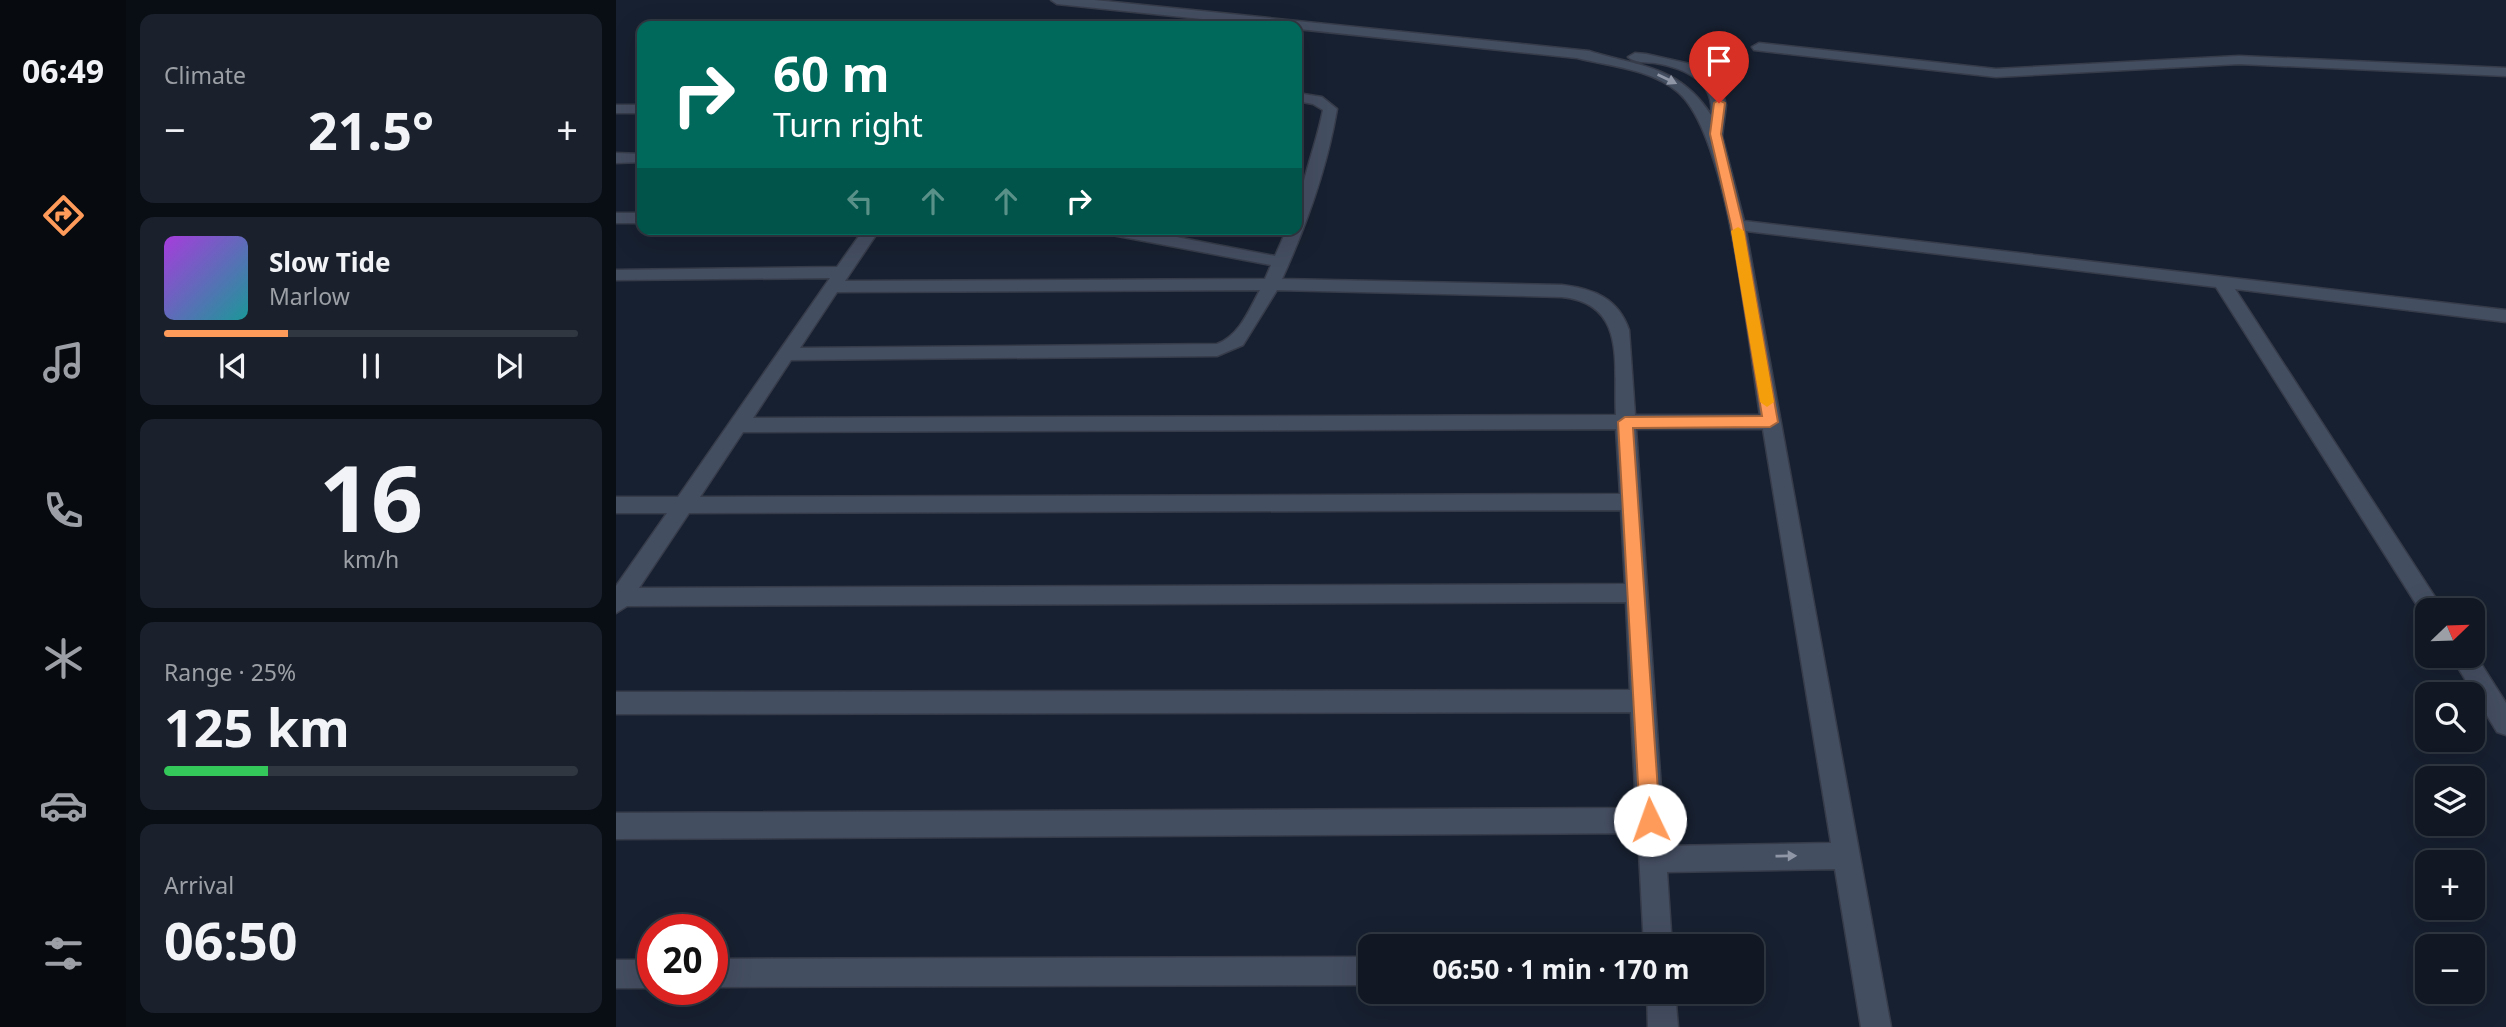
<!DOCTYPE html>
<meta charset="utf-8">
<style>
body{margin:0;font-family:"Noto Sans",sans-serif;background:#1a212c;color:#f1f3f6;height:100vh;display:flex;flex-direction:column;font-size:26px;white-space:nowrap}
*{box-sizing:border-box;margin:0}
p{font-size:23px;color:#9ca0a6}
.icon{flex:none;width:38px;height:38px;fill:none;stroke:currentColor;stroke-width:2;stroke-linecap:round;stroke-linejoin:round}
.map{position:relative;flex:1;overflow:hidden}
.sheet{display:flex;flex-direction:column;gap:14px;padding:14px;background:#090d14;width:490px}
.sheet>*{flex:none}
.banner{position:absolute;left:21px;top:21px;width:665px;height:214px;border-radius:14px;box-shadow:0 7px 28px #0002,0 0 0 2px #303741;background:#00695c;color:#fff;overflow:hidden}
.needle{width:46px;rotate:67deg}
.fabs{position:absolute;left:1799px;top:598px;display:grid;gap:14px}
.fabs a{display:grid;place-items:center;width:70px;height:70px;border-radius:14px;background:#111824;box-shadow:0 7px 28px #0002,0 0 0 2px #303741;font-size:35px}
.speed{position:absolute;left:21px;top:914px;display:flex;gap:14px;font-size:35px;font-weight:700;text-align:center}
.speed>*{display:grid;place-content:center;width:91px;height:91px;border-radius:50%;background:#111824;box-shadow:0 7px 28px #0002,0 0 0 2px #303741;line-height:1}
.speed .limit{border:10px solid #d22;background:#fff;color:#111}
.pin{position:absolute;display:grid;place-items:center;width:60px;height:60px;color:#fff;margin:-72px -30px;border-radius:50% 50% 50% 0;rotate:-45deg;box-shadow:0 0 7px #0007}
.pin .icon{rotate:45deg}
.me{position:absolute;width:77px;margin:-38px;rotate:357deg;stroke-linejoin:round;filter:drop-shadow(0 0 5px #0008)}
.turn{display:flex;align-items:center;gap:24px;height:147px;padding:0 21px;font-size:32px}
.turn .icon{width:91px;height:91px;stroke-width:2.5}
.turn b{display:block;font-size:49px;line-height:60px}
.lanes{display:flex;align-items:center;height:66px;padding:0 21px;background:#0003;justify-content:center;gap:35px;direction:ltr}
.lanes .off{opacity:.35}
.big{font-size:52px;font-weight:700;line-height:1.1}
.sheet .tile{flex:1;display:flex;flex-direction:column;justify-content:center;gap:10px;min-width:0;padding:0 24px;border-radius:14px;background:#1a212c}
.sheet .dial{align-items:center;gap:0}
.dial b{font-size:91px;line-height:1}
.song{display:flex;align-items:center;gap:21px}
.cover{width:84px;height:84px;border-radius:10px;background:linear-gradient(135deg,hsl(280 70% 55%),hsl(180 70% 35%))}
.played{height:7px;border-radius:4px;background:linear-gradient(90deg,#ff9b5a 30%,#303741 30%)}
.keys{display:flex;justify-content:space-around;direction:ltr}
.heat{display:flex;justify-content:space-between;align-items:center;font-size:38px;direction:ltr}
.charge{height:10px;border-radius:5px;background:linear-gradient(90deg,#34c759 25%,#303741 0)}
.trip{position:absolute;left:742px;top:934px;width:406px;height:70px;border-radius:14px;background:#111824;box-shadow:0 7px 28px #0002,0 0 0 2px #303741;font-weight:700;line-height:70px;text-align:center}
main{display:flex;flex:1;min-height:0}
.tab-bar{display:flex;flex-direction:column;width:126px;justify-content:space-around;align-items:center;background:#070a0e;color:#9ca0a6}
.tab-bar .icon{width:49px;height:49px}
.tab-bar .active{color:#ff9b5a}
.tab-bar b{font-size:32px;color:#f1f3f6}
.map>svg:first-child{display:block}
</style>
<main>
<nav class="tab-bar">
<b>06:49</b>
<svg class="icon active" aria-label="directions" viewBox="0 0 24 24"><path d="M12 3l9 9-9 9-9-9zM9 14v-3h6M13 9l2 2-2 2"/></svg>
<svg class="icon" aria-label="music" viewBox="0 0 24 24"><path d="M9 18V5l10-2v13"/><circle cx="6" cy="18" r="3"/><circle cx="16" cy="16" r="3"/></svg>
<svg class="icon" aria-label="phone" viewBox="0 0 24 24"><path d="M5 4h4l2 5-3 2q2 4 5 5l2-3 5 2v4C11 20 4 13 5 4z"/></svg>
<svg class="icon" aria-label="climate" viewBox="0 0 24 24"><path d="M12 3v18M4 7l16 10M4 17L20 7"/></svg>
<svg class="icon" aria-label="car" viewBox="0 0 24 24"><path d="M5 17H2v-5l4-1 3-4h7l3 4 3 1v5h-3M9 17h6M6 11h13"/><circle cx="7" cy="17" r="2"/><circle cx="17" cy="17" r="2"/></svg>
<svg class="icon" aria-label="filters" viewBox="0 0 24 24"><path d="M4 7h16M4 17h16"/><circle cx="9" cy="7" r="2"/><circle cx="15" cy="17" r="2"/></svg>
</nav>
<section class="sheet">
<div class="tile"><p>Climate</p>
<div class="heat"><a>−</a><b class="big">21.5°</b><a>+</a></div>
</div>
<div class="tile">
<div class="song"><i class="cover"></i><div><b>Slow Tide</b><p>Marlow</p></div></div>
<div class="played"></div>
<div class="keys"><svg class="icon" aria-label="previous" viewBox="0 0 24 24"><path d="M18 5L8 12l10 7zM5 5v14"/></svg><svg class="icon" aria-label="pause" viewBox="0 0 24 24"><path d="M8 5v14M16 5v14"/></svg><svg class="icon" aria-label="next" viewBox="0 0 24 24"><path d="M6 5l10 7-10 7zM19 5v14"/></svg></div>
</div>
<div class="tile dial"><b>16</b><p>km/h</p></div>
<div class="tile"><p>Range · 25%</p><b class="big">125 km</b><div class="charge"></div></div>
<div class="tile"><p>Arrival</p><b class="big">06:50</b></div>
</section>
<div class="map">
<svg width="1890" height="1027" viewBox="0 0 1890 1027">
<rect width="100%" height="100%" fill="#172030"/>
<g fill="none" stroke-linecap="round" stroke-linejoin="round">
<defs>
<path id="minor" d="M 435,0 L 478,0 L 973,51 C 1023,67 1063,65 1095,115 C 1099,81 1068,68 1039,63 C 1030,62 1019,63 1012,57 L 1019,53 L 1030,54 L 1074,64 L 1096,77 L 1104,86 L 1110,105 L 1106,136 L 1128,221 L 1890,310 L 1890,322 L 1619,289 L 1828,611 L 1811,611 L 1809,618 L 1600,287 L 1130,231 L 1275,1027 L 1245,1027 L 1219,869 L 1051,872 L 1056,947 L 1028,947 L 1022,833 L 0,839 L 0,813 L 1020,808 L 1015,712 L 0,714 L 0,692 L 1014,690 L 1010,602 L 11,606 L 0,613 L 0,586 L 51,513 L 0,513 L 0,497 L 62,497 L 214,278 L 0,280 L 0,270 L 221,267 L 248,229 L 264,229 L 229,281 L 649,279 L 655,265 L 491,234 L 483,229 L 519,229 L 659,256 L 671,229 L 681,229 C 681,189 699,151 707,110 L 697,104 L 681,101 L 681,93 L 706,97 L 721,109 C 711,168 691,224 666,279 L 946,285 C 978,289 1002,298 1013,330 L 1019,415 L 1144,415 C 1132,343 1113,135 1062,92 C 1035,69 994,66 961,58 L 441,4 ZM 644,290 C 633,310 624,335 601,344 L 184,348 L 221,292 ZM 661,290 L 946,297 C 1012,304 997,365 1000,415 L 137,418 L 175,360 L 601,356 L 627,345 ZM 1000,429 L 1004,494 L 84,497 L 127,432 ZM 1020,429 L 1147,429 L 1215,843 L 1049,846 ZM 1005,510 L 1009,584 L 23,588 L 73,513 Z
M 1143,43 L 1380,69 L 1623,56 L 1890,68 L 1890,76 L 1623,64 L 1380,77 L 1138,50 L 1136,47 Z
M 0,105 L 26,105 L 26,113 L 0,113 Z
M 0,153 L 26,154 L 26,162 L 0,163 Z
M 0,213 L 26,213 L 26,223 L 0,223 Z
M 1857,651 L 1890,703 L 1890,735 L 1881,732 L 1835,656 L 1857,656 Z
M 754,957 L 754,985 L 96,987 L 96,959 Z
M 0,960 L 37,960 L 37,988 L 0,988 Z
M 1031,992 L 1059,992 L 1062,1027 L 1032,1027 Z"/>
</defs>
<use href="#minor" stroke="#373c4a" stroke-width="3"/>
<use href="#minor" fill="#444e61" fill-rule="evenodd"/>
</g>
<defs><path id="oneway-solid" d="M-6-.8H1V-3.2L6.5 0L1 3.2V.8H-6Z" transform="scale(1.75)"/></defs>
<g fill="#8f97a7">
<use href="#oneway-solid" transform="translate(1051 79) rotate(26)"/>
<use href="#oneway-solid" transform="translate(1170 856) rotate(-1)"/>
</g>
<path fill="#ff9b5a" stroke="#a6653a" stroke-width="2" d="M 1103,100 L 1109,103 L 1105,134 L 1127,225 L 1162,422 L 1154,427 L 1017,428 L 1044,820 L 1041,827 L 1034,830 L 1027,827 L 1024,820 L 1002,422 L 1009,417 L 1146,416 L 1115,225 L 1094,134 L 1098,103 Z"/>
<path fill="#f59e0b" d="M 1122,227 L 1128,231 L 1158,402 L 1151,407 L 1144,402 L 1115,231 Z"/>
</svg>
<div class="fabs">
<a><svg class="needle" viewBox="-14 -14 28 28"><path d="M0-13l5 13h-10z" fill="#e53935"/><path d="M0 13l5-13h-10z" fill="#9ca0a6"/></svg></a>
<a><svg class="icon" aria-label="search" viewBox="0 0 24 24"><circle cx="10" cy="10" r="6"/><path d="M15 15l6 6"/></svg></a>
<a><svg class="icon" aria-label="layers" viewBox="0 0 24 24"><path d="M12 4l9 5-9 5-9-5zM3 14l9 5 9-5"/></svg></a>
<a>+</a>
<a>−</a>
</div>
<div class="speed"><div class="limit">20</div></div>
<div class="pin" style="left:1103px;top:103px;background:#d93025"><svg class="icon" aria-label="arrive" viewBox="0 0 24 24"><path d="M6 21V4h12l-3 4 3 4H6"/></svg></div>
<svg class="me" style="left:1034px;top:820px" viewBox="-20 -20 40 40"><circle r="19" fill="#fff"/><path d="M0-13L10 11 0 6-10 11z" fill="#ff9b5a"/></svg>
<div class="trip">06:50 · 1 min · 170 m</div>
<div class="banner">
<div class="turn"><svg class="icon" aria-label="right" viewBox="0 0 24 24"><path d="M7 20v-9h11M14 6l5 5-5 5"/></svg><div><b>60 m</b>Turn right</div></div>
<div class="lanes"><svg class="icon off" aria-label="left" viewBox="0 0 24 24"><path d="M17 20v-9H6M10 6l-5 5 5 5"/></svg><svg class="icon off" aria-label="ahead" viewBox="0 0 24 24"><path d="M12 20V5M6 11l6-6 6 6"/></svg><svg class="icon off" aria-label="ahead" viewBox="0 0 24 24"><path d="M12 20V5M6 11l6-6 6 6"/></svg><svg class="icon" aria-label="right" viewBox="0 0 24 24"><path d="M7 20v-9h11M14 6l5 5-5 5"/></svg></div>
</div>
</div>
</main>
